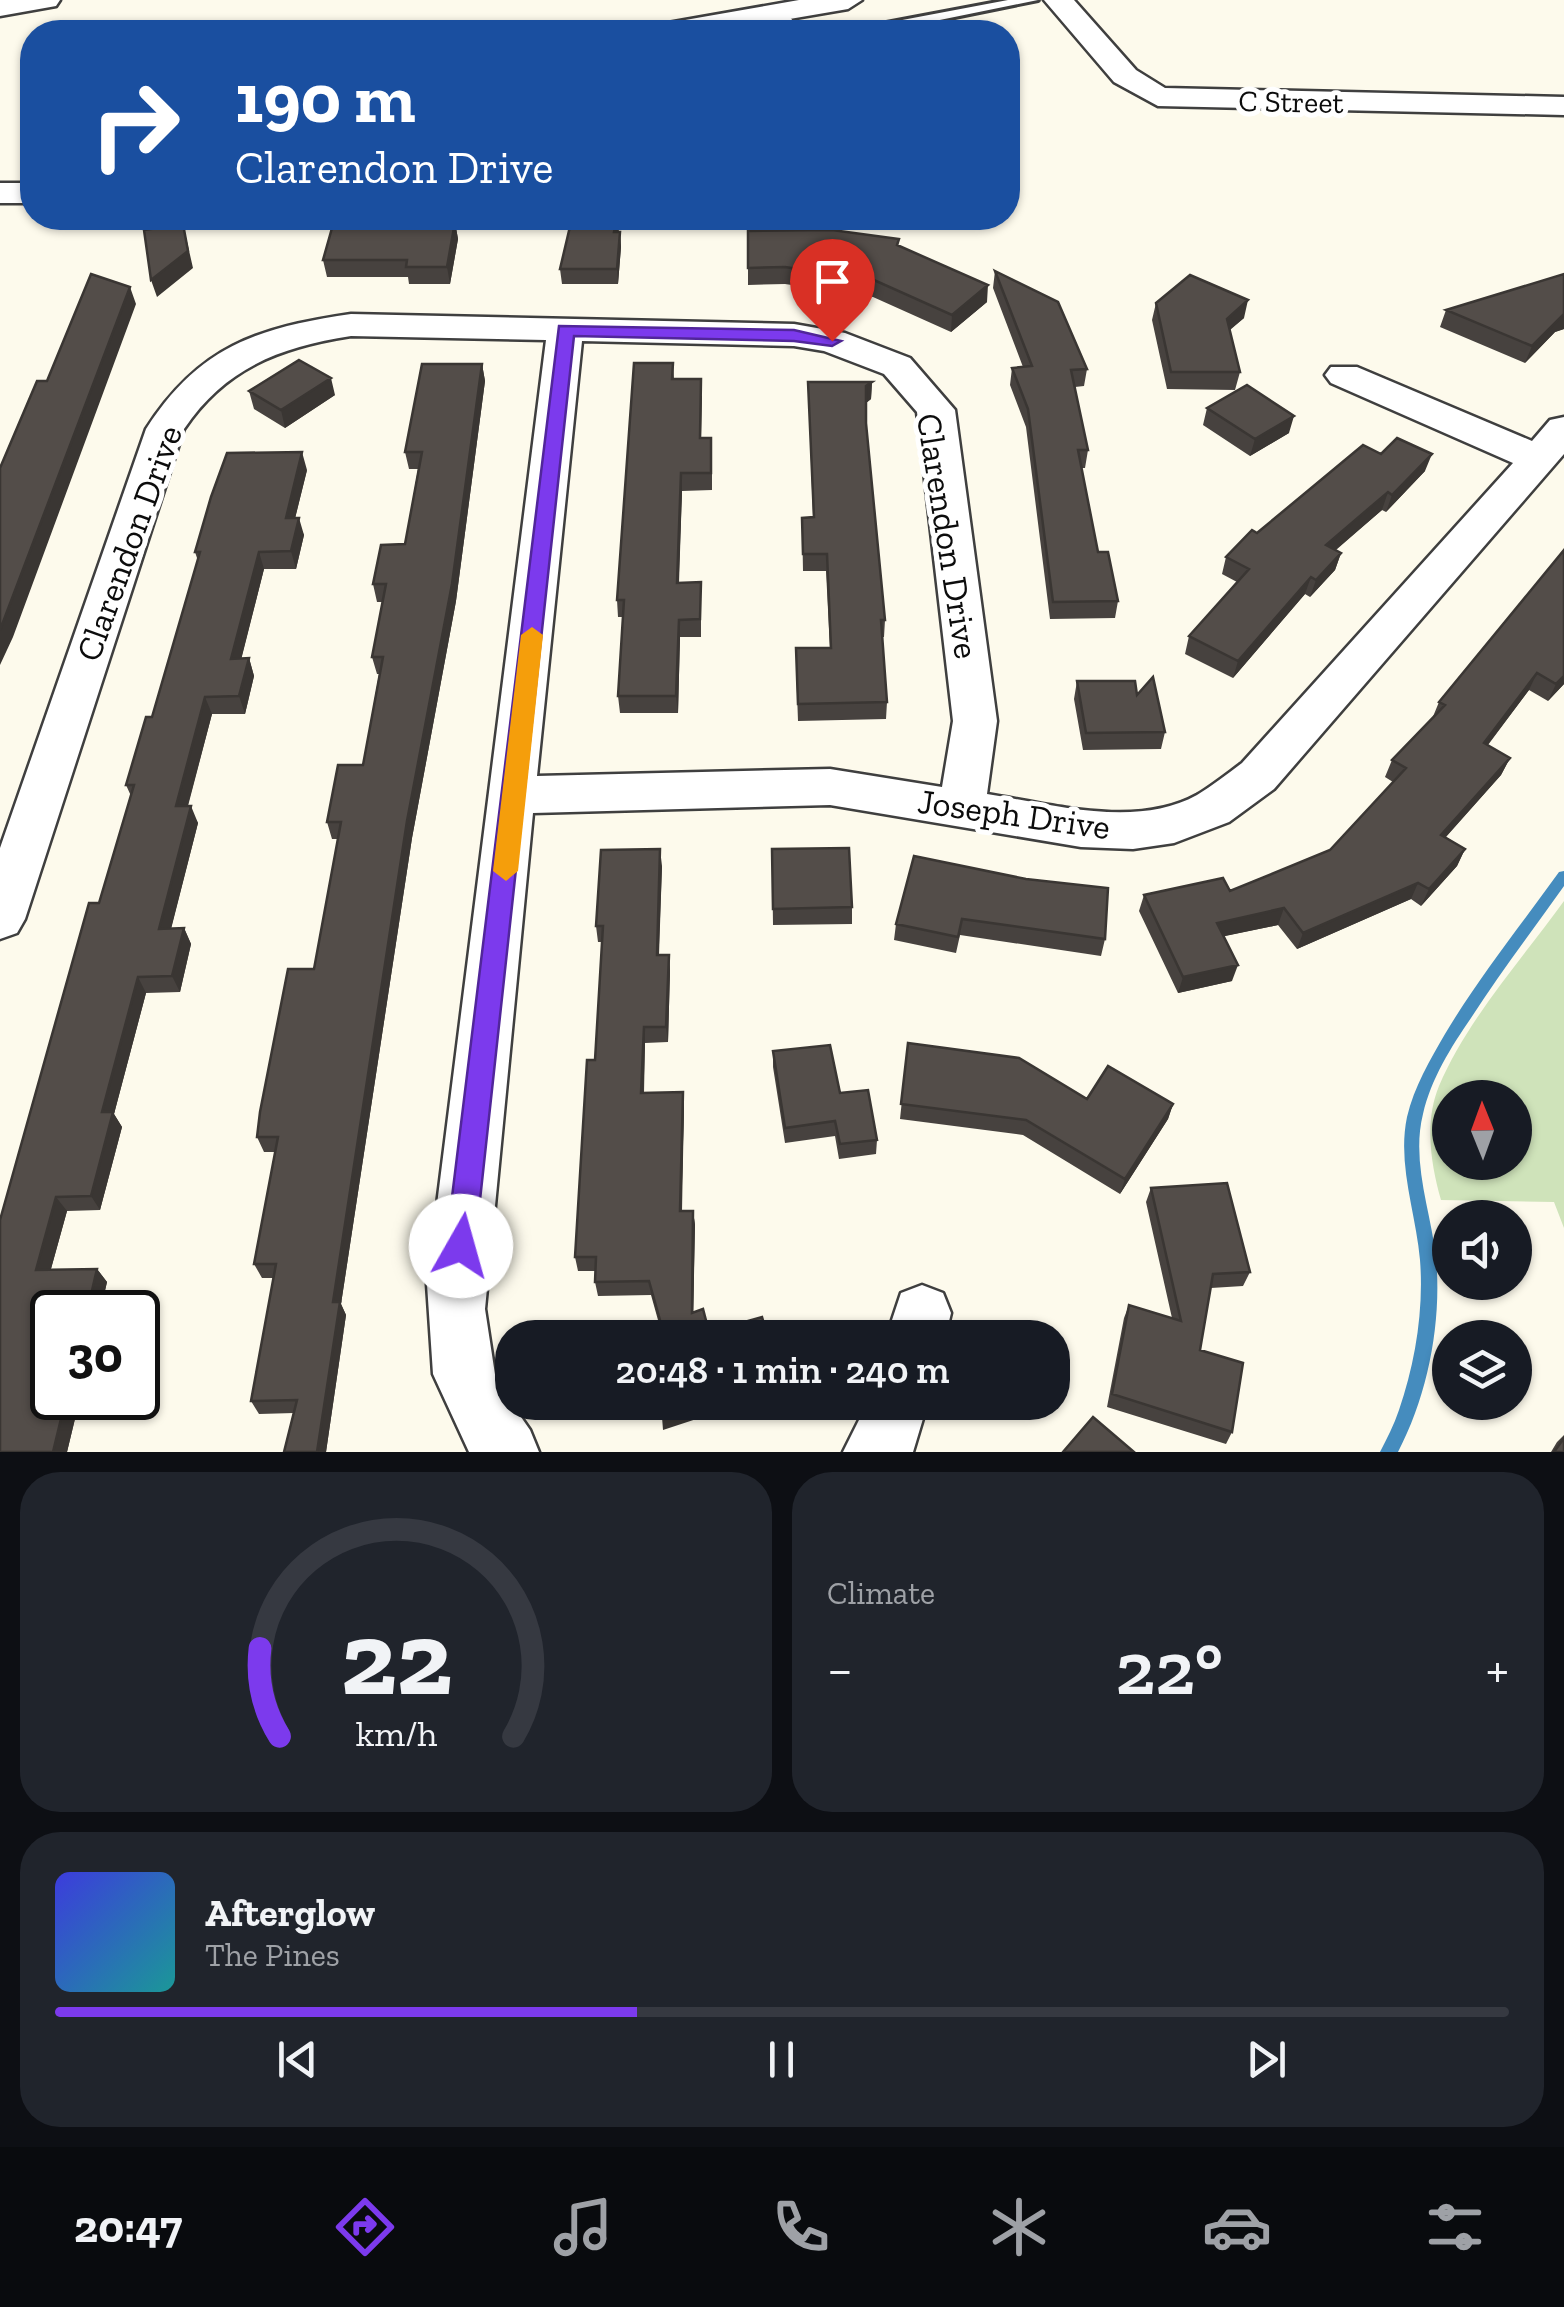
<!DOCTYPE html>
<meta charset="utf-8">
<style>
body{margin:0;font-family:"Zilla Slab",serif;background:#20242c;color:#f1f3f6;height:100vh;display:flex;flex-direction:column;font-size:38px;white-space:nowrap}
*{box-sizing:border-box;margin:0}
p{font-size:32px;color:#9ea1a6}
.icon{flex:none;width:55px;height:55px;fill:none;stroke:currentColor;stroke-width:2;stroke-linecap:round;stroke-linejoin:round}
.map{position:relative;height:1452px;overflow:hidden}
.sheet{display:flex;flex-direction:column;gap:20px;padding:20px;background:#0d0f14;flex:1}
.sheet>*{flex:none}
.banner{position:absolute;left:20px;top:20px;width:1000px;height:210px;border-radius:40px;box-shadow:0 2px 8px #0004;background:#1a4fa0;color:#fff;overflow:hidden}
.needle{width:65px;rotate:359deg}
.controls{position:absolute;left:1432px;top:1080px;display:grid;gap:20px}
.controls a{display:grid;place-items:center;width:100px;height:100px;border-radius:50%;background:#171b24;box-shadow:0 2px 8px #0004;font-size:50px}
.speed{position:absolute;left:30px;top:1290px;display:flex;gap:20px;font-size:50px;font-weight:700;text-align:center}
.speed>*{display:grid;place-content:center;width:130px;height:130px;border-radius:50%;background:#171b24;box-shadow:0 2px 8px #0004;line-height:1}
.speed .limit{border:5px solid #111;border-radius:15px;background:#fff;color:#111}
.pin{position:absolute;display:grid;place-items:center;width:85px;height:85px;color:#fff;margin:-102px -42px;border-radius:50% 50% 50% 0;rotate:-45deg;box-shadow:0 0 10px #0007}
.pin .icon{rotate:45deg}
.me{position:absolute;width:110px;margin:-55px;rotate:7deg;stroke-linejoin:round;filter:drop-shadow(0 0 8px #0008)}
.turn{display:flex;align-items:center;gap:35px;height:210px;padding:0 50px;font-size:45px}
.turn .icon{width:130px;height:130px;stroke-width:2.5}
.turn b{display:block;font-size:70px;line-height:85px}
.big{font-size:75px;font-weight:600;line-height:1.1}
.sheet .tile{flex:1;display:flex;flex-direction:column;justify-content:center;gap:15px;min-width:0;padding:0 35px;border-radius:40px;background:#20242c}
.sheet .dial{align-items:center;gap:0}
.dial svg{height:260px;overflow:visible;fill:none;stroke:#363941;stroke-width:7;stroke-linecap:round;text-anchor:middle}
.dial text{fill:#f1f3f6;stroke:none}
.song{display:flex;align-items:center;gap:30px}
.cover{width:120px;height:120px;border-radius:15px;background:linear-gradient(135deg,hsl(240 70% 55%),hsl(180 70% 35%))}
.played{height:10px;border-radius:5px;background:linear-gradient(90deg,#7c3aed 40%,#363941 40%)}
.keys{display:flex;justify-content:space-around;direction:ltr}
.heat{display:flex;justify-content:space-between;align-items:center;font-size:55px;direction:ltr}
.sheet .tiles{flex:1;display:grid;gap:20px;grid-template-columns:1fr 1fr}
.tile:last-child{grid-column:span 2}
.trip{position:absolute;left:495px;top:1320px;width:575px;height:100px;border-radius:40px;background:#171b24;box-shadow:0 2px 8px #0004;font-weight:600;line-height:100px;text-align:center}
.tab-bar{display:flex;height:160px;justify-content:space-around;align-items:center;background:#090b0e;color:#9ea1a6}
.tab-bar .icon{width:70px;height:70px}
.tab-bar .on{color:#7c3aed}
.tab-bar b{font-size:45px;color:#f1f3f6}
.map>svg:first-child{display:block}
</style>
<div class="map">
<svg width="1564" height="1452" viewBox="0 0 1564 1452">
<rect width="100%" height="100%" fill="#fdfaec"/>
<path fill="#cfe3ba" fill-rule="evenodd" d="M 1564,901 L 1564,1228 L 1554,1202 L 1441,1200 C 1431,1165 1424,1122 1439,1086 C 1467,1020 1522,959 1564,901 ZM 1450,1098 L 1515,1098 L 1515,1162 L 1450,1162 Z"/>
<g fill="none" stroke-linecap="round" stroke-linejoin="round">
<path fill="#458cbe" fill-rule="evenodd" d="M 1564,871 L 1564,886 C 1533,930 1500,973 1471,1018 C 1451,1047 1431,1079 1423,1114 C 1411,1162 1431,1211 1436,1258 C 1442,1322 1428,1395 1398,1452 L 1380,1452 C 1387,1438 1394,1425 1399,1410 C 1415,1364 1424,1310 1420,1260 C 1416,1213 1397,1165 1407,1117 C 1414,1087 1430,1060 1445,1034 C 1479,977 1521,925 1559,872 Z"/>
<defs>
<path id="lane" d="M 1008,0 L 1038,0 L 881,32 L 853,32 L 860,28 Z
M 774,10 L 784,10 L 802,32 L 788,32 L 772,13 Z
M 744,15 L 754,15 L 768,32 L 754,32 L 742,18 Z"/>
<path id="street" d="M 0,0 L 60,0 L 56,6 L 0,16 Z
M 799,0 L 862,0 L 848,9 L 714,32 L 653,32 L 668,23 Z
M 1044,0 L 1074,0 L 1136,70 L 1165,88 L 1564,97 L 1564,115 L 1158,106 L 1114,82 Z
M 0,183 L 32,183 L 32,203 L 0,203 Z
M 351,314 L 794,324 L 845,333 L 910,358 L 955,410 L 997,721 L 987,794 C 1051,804 1136,829 1197,795 C 1212,786 1227,774 1242,763 L 1513,463 L 1331,383 L 1325,375 L 1331,367 L 1357,367 L 1532,441 L 1550,420 L 1564,417 L 1564,454 L 1274,789 L 1229,822 L 1174,843 L 1133,849 L 1081,847 L 830,805 L 533,813 L 485,1309 L 496,1381 L 530,1430 L 539,1452 L 469,1452 L 433,1374 L 427,1284 L 546,340 L 351,336 C 280,347 225,368 184,429 L 25,919 L 17,933 L 0,939 L 0,848 L 146,429 C 199,346 257,328 351,314 ZM 582,341 L 794,346 L 824,351 L 884,374 L 917,412 L 953,721 L 942,787 L 830,769 L 537,776 Z
M 922,1285 L 943,1293 L 951,1313 L 945,1338 L 886,1338 L 901,1293 Z
M 868,1402 L 928,1402 L 913,1452 L 843,1452 Z"/>
</defs>
<use href="#lane" stroke="#3f3f3f" stroke-width="6"/>
<use href="#street" stroke="#3f3f3f" stroke-width="5"/>
<use href="#lane" fill="#fff" fill-rule="evenodd"/>
<use href="#street" fill="#fff" fill-rule="evenodd"/>
</g>
<path fill="#47423f" d="M 455,222 L 458,239 L 450,284 L 409,284 L 408,277 L 327,277 L 323,260 Z
M 748,231 L 899,239 L 898,246 L 987,302 L 951,332 L 873,297 L 785,284 L 748,285 Z
M 618,232 L 620,232 L 621,247 L 618,284 L 562,284 L 560,269 Z
M 995,271 L 1087,369 L 1084,386 L 1075,387 L 1088,450 L 1085,468 L 1082,468 L 1098,552 L 1118,601 L 1115,618 L 1050,619 L 1026,427 L 1010,385 L 1012,368 L 1023,367 L 993,288 Z
M 1564,274 L 1564,329 L 1555,332 L 1525,363 L 1440,327 L 1446,310 Z
M 1156,303 L 1244,318 L 1229,330 L 1240,372 L 1235,390 L 1167,389 L 1152,320 Z
M 673,363 L 674,379 L 702,396 L 701,438 L 712,455 L 712,490 L 682,491 L 679,583 L 701,582 L 701,637 L 680,637 L 678,713 L 620,713 L 618,696 L 623,617 L 618,617 L 617,600 Z
M 482,364 L 485,381 L 456,601 L 412,838 L 341,1304 L 346,1315 L 326,1452 L 284,1452 L 294,1413 L 259,1414 L 251,1401 L 274,1278 L 262,1278 L 254,1264 L 275,1152 L 264,1152 L 257,1137 L 314,969 L 338,839 L 332,839 L 327,822 L 363,765 L 379,674 L 377,674 L 372,657 L 383,602 L 377,602 L 373,584 L 405,544 L 418,469 L 409,469 L 405,452 Z
M 808,382 L 872,382 L 871,399 L 866,403 L 866,423 L 885,620 L 884,637 L 882,637 L 887,702 L 886,719 L 798,721 L 796,666 L 830,648 L 826,571 L 803,571 L 802,518 L 813,517 Z
M 249,391 L 335,395 L 285,428 L 254,409 Z
M 1207,408 L 1289,433 L 1250,456 L 1203,425 Z
M 1381,454 L 1425,471 L 1386,512 L 1382,510 L 1335,550 L 1341,553 L 1335,570 L 1310,597 L 1305,594 L 1233,678 L 1185,654 L 1189,636 L 1237,582 L 1222,574 L 1226,557 L 1257,533 Z
M 307,470 L 295,518 L 304,535 L 296,569 L 264,569 L 241,659 L 249,658 L 254,676 L 245,714 L 212,714 L 188,806 L 198,823 L 171,928 L 184,928 L 191,944 L 180,992 L 146,993 L 114,1114 L 122,1127 L 100,1210 L 67,1211 L 51,1269 L 97,1269 L 107,1282 L 100,1312 L 52,1312 L 52,1398 L 80,1398 L 67,1452 L 0,1452 L 99,903 L 131,796 L 126,785 L 152,717 L 198,561 L 195,552 Z
M 1564,550 L 1564,684 L 1548,701 L 1529,690 L 1488,745 L 1510,758 L 1501,775 L 1446,837 L 1465,849 L 1457,866 L 1421,906 L 1411,899 L 1297,949 L 1278,925 L 1224,936 L 1232,981 L 1178,993 L 1139,911 L 1144,895 L 1230,891 L 1330,850 L 1393,782 L 1385,777 L 1392,760 L 1432,719 L 1439,702 Z
M 1077,681 L 1137,695 L 1165,732 L 1161,749 L 1083,750 L 1074,699 Z
M 772,849 L 852,907 L 852,924 L 773,925 Z
M 914,856 L 1105,939 L 1101,956 L 960,935 L 956,953 L 894,940 L 896,924 Z
M 662,866 L 659,955 L 669,955 L 670,971 L 668,1042 L 645,1043 L 644,1093 L 683,1092 L 684,1107 L 682,1211 L 693,1211 L 695,1225 L 693,1312 L 709,1332 L 768,1338 L 663,1338 L 651,1295 L 598,1296 L 595,1282 L 596,1271 L 578,1271 L 575,1257 L 595,1060 L 602,942 L 598,942 L 596,926 Z
M 908,1043 L 1087,1099 L 1173,1104 L 1168,1119 L 1120,1194 L 1023,1135 L 900,1119 Z
M 773,1051 L 840,1093 L 877,1140 L 876,1154 L 839,1159 L 835,1136 L 785,1143 L 773,1067 Z
M 1151,1188 L 1250,1272 L 1243,1286 L 1211,1288 L 1200,1350 L 1232,1432 L 1226,1444 L 1107,1407 L 1124,1318 L 1129,1305 L 1172,1318 L 1146,1202 Z
M 1564,1435 L 1564,1452 L 1551,1452 L 1557,1442 Z"/>
<path fill="#3a3633" d="M 617,218 L 621,218 L 616,247 L 614,232 Z
M 455,222 L 458,239 L 450,284 L 447,267 Z
M 183,224 L 193,268 L 157,297 L 151,280 Z
M 620,232 L 621,247 L 618,284 L 617,269 Z
M 988,285 L 987,302 L 951,332 L 952,315 Z
M 130,287 L 136,304 L 13,637 L 0,665 L 0,630 Z
M 1248,300 L 1244,318 L 1223,336 L 1227,319 Z
M 1562,314 L 1564,314 L 1564,329 L 1555,332 L 1525,363 L 1532,346 Z
M 482,364 L 485,381 L 456,601 L 412,838 L 341,1304 L 346,1315 L 326,1452 L 317,1452 L 333,1302 L 407,821 Z
M 331,378 L 335,395 L 285,428 L 281,410 Z
M 872,382 L 871,399 L 866,403 L 866,386 Z
M 1294,416 L 1289,433 L 1250,456 L 1255,439 Z
M 302,452 L 307,470 L 291,535 L 286,518 Z
M 1432,454 L 1425,471 L 1386,512 L 1392,495 Z
M 681,473 L 682,491 L 678,600 L 677,583 Z
M 1388,492 L 1382,510 L 1321,563 L 1326,545 Z
M 299,518 L 304,535 L 296,569 L 291,551 Z
M 259,552 L 264,569 L 237,676 L 231,659 Z
M 1341,553 L 1335,570 L 1310,597 L 1316,580 Z
M 1311,577 L 1305,594 L 1233,678 L 1238,661 Z
M 679,620 L 680,637 L 678,713 L 676,696 Z
M 249,658 L 254,676 L 245,714 L 239,696 Z
M 1537,673 L 1529,690 L 1476,760 L 1484,743 Z
M 1564,676 L 1564,684 L 1548,701 L 1556,684 Z
M 205,697 L 212,714 L 183,823 L 176,806 Z
M 1510,758 L 1501,775 L 1433,851 L 1441,835 Z
M 191,806 L 198,823 L 167,945 L 159,929 Z
M 660,849 L 662,866 L 658,971 L 657,955 Z
M 1465,849 L 1457,866 L 1421,906 L 1429,889 Z
M 1418,883 L 1411,899 L 1297,949 L 1303,933 Z
M 1284,908 L 1278,925 L 1211,939 L 1217,923 Z
M 184,928 L 191,944 L 180,992 L 172,976 Z
M 669,955 L 670,971 L 668,1042 L 666,1027 Z
M 1238,965 L 1232,981 L 1178,993 L 1183,977 Z
M 138,977 L 146,993 L 114,1114 L 122,1127 L 100,1210 L 91,1196 L 102,1112 Z
M 644,1027 L 645,1043 L 643,1108 L 641,1093 Z
M 683,1092 L 684,1107 L 681,1225 L 680,1211 Z
M 1173,1104 L 1168,1119 L 1120,1194 L 1125,1179 Z
M 56,1197 L 67,1211 L 47,1283 L 36,1270 Z
M 693,1211 L 695,1225 L 693,1326 L 692,1313 Z
M 97,1269 L 107,1282 L 100,1312 L 87,1312 Z
M 66,1398 L 80,1398 L 67,1452 L 53,1452 Z
M 708,1402 L 748,1402 L 663,1430 L 662,1417 Z"/>
<path fill="#534d49" stroke="#3a3633" stroke-width="2.5" d="M 572,218 L 617,218 L 614,232 L 620,232 L 617,269 L 560,269 Z
M 334,221 L 455,222 L 447,267 L 406,267 L 407,260 L 323,260 Z
M 183,224 L 188,251 L 151,280 L 144,230 Z
M 832,230 L 899,239 L 897,245 L 988,285 L 952,315 L 874,280 L 785,267 L 748,268 L 748,231 Z
M 995,271 L 1058,302 L 1087,369 L 1071,370 L 1088,450 L 1078,450 L 1098,552 L 1108,552 L 1118,601 L 1053,602 L 1028,409 L 1012,368 L 1032,366 Z
M 91,274 L 130,287 L 0,630 L 0,468 L 37,381 L 47,381 Z
M 1564,274 L 1564,314 L 1532,346 L 1446,310 Z
M 1190,275 L 1248,300 L 1227,319 L 1240,372 L 1171,372 L 1156,303 Z
M 299,360 L 331,378 L 281,410 L 249,391 Z
M 634,363 L 673,363 L 672,379 L 701,379 L 700,438 L 711,438 L 711,473 L 681,473 L 677,583 L 701,582 L 700,619 L 679,620 L 676,696 L 618,696 L 624,600 L 617,600 Z
M 422,364 L 482,364 L 452,584 L 407,821 L 333,1302 L 340,1302 L 317,1452 L 284,1452 L 297,1400 L 251,1401 L 276,1264 L 254,1264 L 278,1137 L 257,1137 L 260,1112 L 288,969 L 314,969 L 341,822 L 327,822 L 338,765 L 363,765 L 383,657 L 372,657 L 386,584 L 373,584 L 381,545 L 405,544 L 422,452 L 405,452 Z
M 808,382 L 872,382 L 866,386 L 866,423 L 885,620 L 881,620 L 887,702 L 798,704 L 796,648 L 831,648 L 827,554 L 803,554 L 802,518 L 814,517 Z
M 1247,385 L 1294,416 L 1255,439 L 1207,408 Z
M 1397,438 L 1432,454 L 1392,495 L 1388,492 L 1326,545 L 1341,553 L 1316,580 L 1311,577 L 1238,661 L 1189,636 L 1249,569 L 1226,557 L 1252,530 L 1257,533 L 1363,445 L 1381,454 Z
M 302,452 L 286,518 L 299,518 L 291,551 L 259,552 L 231,659 L 249,658 L 239,696 L 205,697 L 176,806 L 191,806 L 159,929 L 184,928 L 172,976 L 138,977 L 102,1112 L 113,1112 L 91,1196 L 56,1197 L 36,1270 L 97,1269 L 87,1312 L 52,1312 L 52,1398 L 66,1398 L 53,1452 L 0,1452 L 0,1220 L 89,903 L 99,903 L 134,785 L 126,785 L 146,717 L 152,717 L 200,552 L 195,552 L 211,497 L 227,453 Z
M 1564,550 L 1564,676 L 1556,684 L 1537,673 L 1484,743 L 1510,758 L 1441,835 L 1465,849 L 1429,889 L 1418,883 L 1303,933 L 1284,908 L 1217,923 L 1238,965 L 1183,977 L 1144,895 L 1223,878 L 1230,891 L 1330,850 L 1406,768 L 1392,760 L 1445,705 L 1439,702 Z
M 1153,677 L 1165,732 L 1086,733 L 1077,681 L 1135,681 L 1137,695 Z
M 849,848 L 852,907 L 773,909 L 772,849 Z
M 660,849 L 657,955 L 669,955 L 666,1027 L 644,1027 L 641,1093 L 683,1092 L 680,1211 L 693,1211 L 692,1313 L 703,1309 L 709,1332 L 762,1317 L 768,1338 L 665,1338 L 649,1281 L 595,1282 L 596,1257 L 575,1257 L 587,1060 L 595,1060 L 603,926 L 596,926 L 601,850 Z
M 914,856 L 1026,879 L 1108,888 L 1105,939 L 962,919 L 958,937 L 896,924 Z
M 908,1043 L 1019,1058 L 1087,1099 L 1108,1066 L 1173,1104 L 1125,1179 L 1026,1120 L 901,1104 Z
M 830,1045 L 840,1093 L 868,1090 L 877,1140 L 840,1144 L 835,1121 L 785,1128 L 773,1051 Z
M 1227,1183 L 1250,1272 L 1213,1274 L 1200,1350 L 1243,1363 L 1232,1432 L 1112,1394 L 1129,1305 L 1181,1321 L 1151,1188 Z
M 658,1402 L 708,1402 L 662,1417 Z
M 1093,1417 L 1134,1452 L 1063,1452 Z
M 1564,1438 L 1564,1452 L 1554,1452 Z"/>
<path fill="#7c3aed" stroke="#51269a" stroke-width="2.5" d="M 559,326 L 794,330 L 841,341 L 832,346 L 794,341 L 574,336 L 475,1246 L 471,1256 L 461,1260 L 451,1256 L 446,1246 Z"/>
<path fill="#f59e0b" d="M 532,627 L 543,635 L 518,871 L 506,881 L 493,871 L 521,635 Z"/>
<g text-anchor="middle" stroke-width="10" stroke-linejoin="round" paint-order="stroke">
<g font-size="30" fill="#0c0c0c" stroke="#fff">
<text transform="translate(1291 102) rotate(1)" y="10">C Street</text>
</g>
<g font-size="35" fill="#0c0c0c" stroke="#fff">
<text transform="translate(948 536) rotate(81)" y="12">Clarendon Drive</text>
<text transform="translate(129 543) rotate(-70)" y="12">Clarendon Drive</text>
<text transform="translate(1014 814) rotate(8)" y="12">Joseph Drive</text>
</g>
</g>
</svg>
<div class="controls">
<a><svg class="needle" viewBox="-14 -14 28 28"><path d="M0-13l5 13h-10z" fill="#e53935"/><path d="M0 13l5-13h-10z" fill="#9ea1a6"/></svg></a>
<a><svg class="icon" aria-label="sound" viewBox="0 0 24 24"><path d="M4 9h4l5-4v14l-5-4H4zM17 9q2 3 0 6"/></svg></a>
<a><svg class="icon" aria-label="layers" viewBox="0 0 24 24"><path d="M12 4l9 5-9 5-9-5zM3 14l9 5 9-5"/></svg></a>
</div>
<div class="speed"><div class="limit">30</div></div>
<div class="pin" style="left:832px;top:341px;background:#d93025"><svg class="icon" aria-label="arrive" viewBox="0 0 24 24"><path d="M6 21V4h12l-3 4 3 4H6"/></svg></div>
<svg class="me" style="left:461px;top:1246px" viewBox="-20 -20 40 40"><circle r="19" fill="#fff"/><path d="M0-13L10 11 0 6-10 11z" fill="#7c3aed"/></svg>
<div class="trip">20:48 · 1 min · 240 m</div>
<div class="banner">
<div class="turn"><svg class="icon" aria-label="right" viewBox="0 0 24 24"><path d="M7 20v-9h11M14 6l5 5-5 5"/></svg><div><b>190 m</b>Clarendon Drive</div></div>
</div>
</div>
<section class="sheet">
<div class="tiles">
<div class="tile dial"><svg viewBox="0 0 100 80">
<path d="M14 69A42 42 0 1 1 86 69"/>
<path d="M14 69A42 42 0 0 1 8 42" stroke="#7c3aed"/>
<text x="50" y="56" font-size="32" font-weight="700">22</text>
<text x="50" y="72" font-size="11">km/h</text>
</svg></div>
<div class="tile"><p>Climate</p>
<div class="heat"><a>−</a><b class="big">22°</b><a>+</a></div>
</div>
<div class="tile">
<div class="song"><i class="cover"></i><div><b>Afterglow</b><p>The Pines</p></div></div>
<div class="played"></div>
<div class="keys"><svg class="icon" aria-label="previous" viewBox="0 0 24 24"><path d="M18 5L8 12l10 7zM5 5v14"/></svg><svg class="icon" aria-label="pause" viewBox="0 0 24 24"><path d="M8 5v14M16 5v14"/></svg><svg class="icon" aria-label="next" viewBox="0 0 24 24"><path d="M6 5l10 7-10 7zM19 5v14"/></svg></div>
</div>
</div>
</section>
<nav class="tab-bar">
<b>20:47</b>
<svg class="icon on" aria-label="directions" viewBox="0 0 24 24"><path d="M12 3l9 9-9 9-9-9zM9 14v-3h6M13 9l2 2-2 2"/></svg>
<svg class="icon" aria-label="music" viewBox="0 0 24 24"><path d="M9 18V5l10-2v13"/><circle cx="6" cy="18" r="3"/><circle cx="16" cy="16" r="3"/></svg>
<svg class="icon" aria-label="phone" viewBox="0 0 24 24"><path d="M5 4h4l2 5-3 2q2 4 5 5l2-3 5 2v4C11 20 4 13 5 4z"/></svg>
<svg class="icon" aria-label="climate" viewBox="0 0 24 24"><path d="M12 3v18M4 7l16 10M4 17L20 7"/></svg>
<svg class="icon" aria-label="car" viewBox="0 0 24 24"><path d="M5 17H2v-5l4-1 3-4h7l3 4 3 1v5h-3M9 17h6M6 11h13"/><circle cx="7" cy="17" r="2"/><circle cx="17" cy="17" r="2"/></svg>
<svg class="icon" aria-label="filters" viewBox="0 0 24 24"><path d="M4 7h16M4 17h16"/><circle cx="9" cy="7" r="2"/><circle cx="15" cy="17" r="2"/></svg>
</nav>
